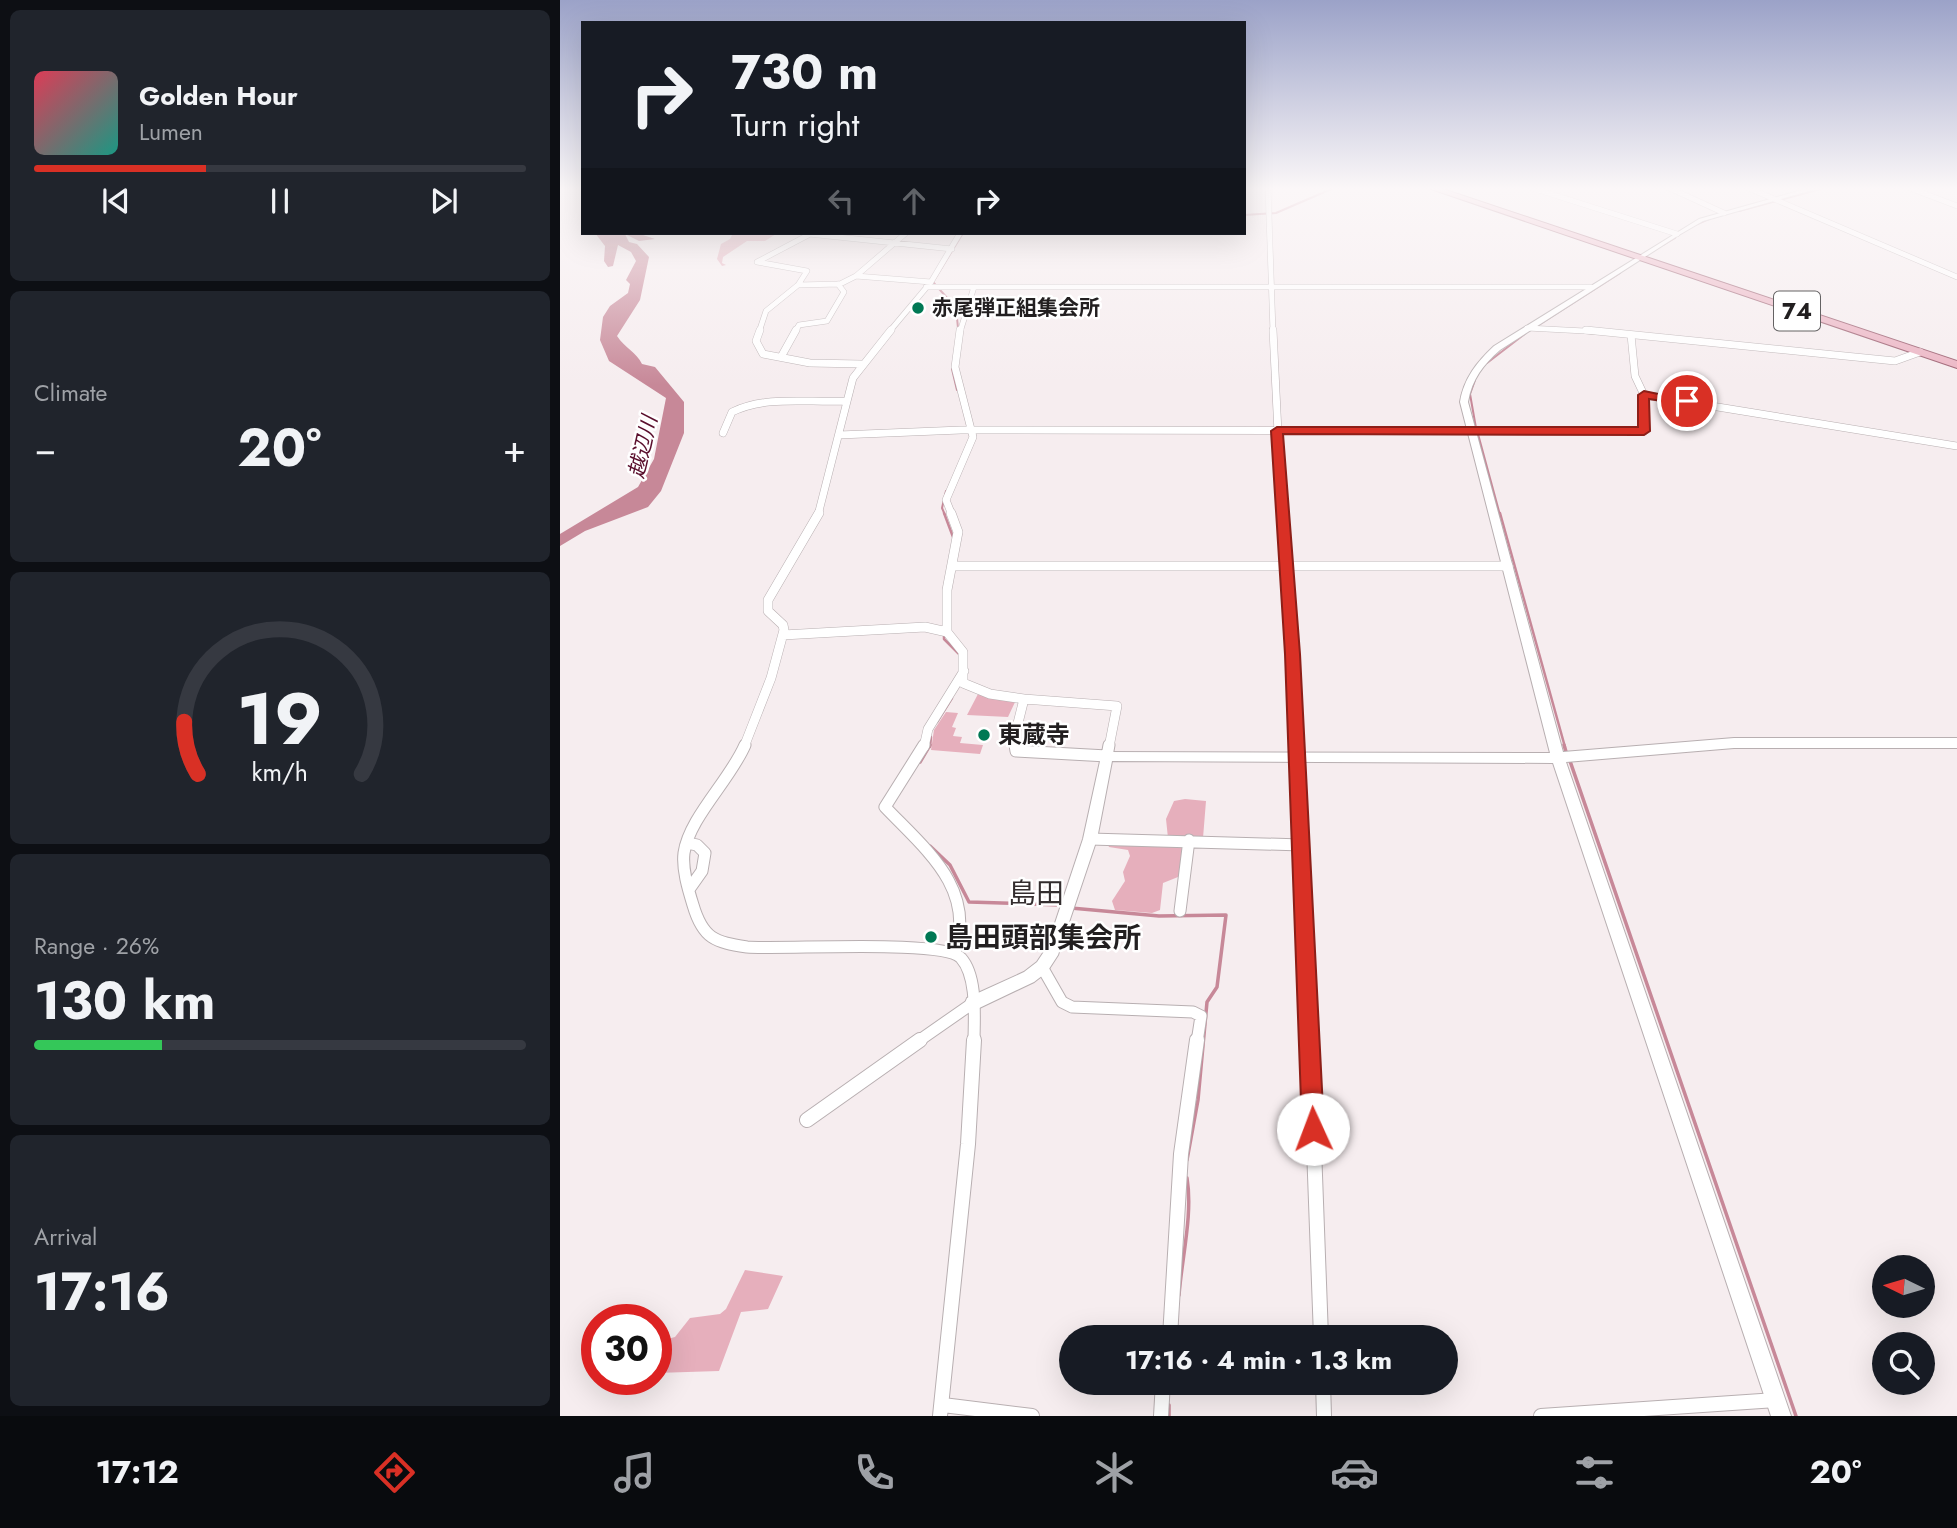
<!DOCTYPE html>
<meta charset="utf-8">
<style>
body{margin:0;font-family:Jost,"Noto Sans JP",sans-serif;background:#20242c;color:#f1f3f6;height:100vh;display:flex;flex-direction:column;font-size:26px;white-space:nowrap}
*{box-sizing:border-box;margin:0}
p{font-size:23px;color:#9ea1a6}
.icon{flex:none;width:38px;height:38px;fill:none;stroke:currentColor;stroke-width:2;stroke-linecap:round;stroke-linejoin:round}
.map{position:relative;flex:1;overflow:hidden}
.details{display:flex;flex-direction:column;gap:10px;padding:10px;background:#0d0f14;width:560px}
.details>*{flex:none}
.hud{position:absolute;left:21px;top:21px;width:665px;height:214px;border-radius:0px;box-shadow:0 7px 28px #0002;background:#171b24;color:#f1f3f6;overflow:hidden}
.needle{width:46px;rotate:275deg}
.buttons{position:absolute;left:1312px;top:1255px;display:grid;gap:14px}
.buttons a{display:grid;place-items:center;width:63px;height:63px;border-radius:50%;background:#171b24;box-shadow:0 7px 28px #0002;font-size:35px}
.speed{position:absolute;left:21px;top:1304px;display:flex;gap:14px;font-size:35px;font-weight:700;text-align:center}
.speed>*{display:grid;place-content:center;width:91px;height:91px;border-radius:50%;background:#171b24;box-shadow:0 7px 28px #0002;line-height:1}
.speed .limit{border:10px solid #d22;background:#fff;color:#111}
.pin{position:absolute;display:grid;place-items:center;width:60px;height:60px;color:#fff;margin:-30px;border:4px solid #fff;border-radius:50%;box-shadow:0 2px 7px #0007}
.me{position:absolute;width:77px;margin:-38px;rotate:358deg;stroke-linejoin:round;filter:drop-shadow(0 0 5px #0008)}
.turn{display:flex;align-items:center;gap:24px;height:147px;padding:0 35px;font-size:32px}
.turn .icon{width:91px;height:91px;stroke-width:2.5}
.turn b{display:block;font-size:49px;line-height:60px}
.lanes{display:flex;align-items:center;height:66px;padding:0 35px;background:#0003;justify-content:center;gap:35px;direction:ltr}
.lanes .off{opacity:.35}
.big{font-size:52px;font-weight:700;line-height:1.1}
.details .card{flex:1;display:flex;flex-direction:column;justify-content:center;gap:10px;min-width:0;padding:0 24px;border-radius:10px;background:#20242c}
.details .dial{align-items:center;gap:0}
.dial svg{height:182px;overflow:visible;fill:none;stroke:#363941;stroke-width:7;stroke-linecap:round;text-anchor:middle}
.dial text{fill:#f1f3f6;stroke:none}
.song{display:flex;align-items:center;gap:21px}
.cover{width:84px;height:84px;border-radius:10px;background:linear-gradient(135deg,hsl(350 70% 55%),hsl(170 70% 35%))}
.played{height:7px;border-radius:4px;background:linear-gradient(90deg,#d93025 35%,#363941 35%)}
.keys{display:flex;justify-content:space-around;direction:ltr}
.heat{display:flex;justify-content:space-between;align-items:center;font-size:38px;direction:ltr}
.charge{height:10px;border-radius:5px;background:linear-gradient(90deg,#34c759 26%,#363941 0)}
.trip{position:absolute;left:499px;top:1325px;width:399px;height:70px;border-radius:35px;background:#171b24;box-shadow:0 7px 28px #0002;font-weight:700;line-height:70px;text-align:center}
.tabs{display:flex;height:112px;justify-content:space-around;align-items:center;background:#090b0e;color:#9ea1a6}
.tabs .icon{width:49px;height:49px}
.tabs .selected{color:#d93025}
.tabs b{font-size:32px;color:#f1f3f6}
main{display:flex;flex:1;min-height:0}
.map>svg:first-child{display:block}
</style>
<main>
<section class="details">
<div class="card">
<div class="song"><i class="cover"></i><div><b>Golden Hour</b><p>Lumen</p></div></div>
<div class="played"></div>
<div class="keys"><svg class="icon" aria-label="previous" viewBox="0 0 24 24"><path d="M18 5L8 12l10 7zM5 5v14"/></svg><svg class="icon" aria-label="pause" viewBox="0 0 24 24"><path d="M8 5v14M16 5v14"/></svg><svg class="icon" aria-label="next" viewBox="0 0 24 24"><path d="M6 5l10 7-10 7zM19 5v14"/></svg></div>
</div>
<div class="card"><p>Climate</p>
<div class="heat"><a>−</a><b class="big">20°</b><a>+</a></div>
</div>
<div class="card dial"><svg viewBox="0 0 100 80">
<path d="M14 69A42 42 0 1 1 86 69"/>
<path d="M14 69A42 42 0 0 1 8 46" stroke="#d93025"/>
<text x="50" y="56" font-size="32" font-weight="700">19</text>
<text x="50" y="72" font-size="11">km/h</text>
</svg></div>
<div class="card"><p>Range · 26%</p><b class="big">130 km</b><div class="charge"></div></div>
<div class="card"><p>Arrival</p><b class="big">17:16</b></div>
</section>
<div class="map">
<svg width="1397" height="1416" viewBox="0 0 1397 1416">
<rect width="100%" height="100%" fill="#f6edef"/>
<path fill="#e6afbc" d="M 173,233 L 216,234 L 205,241 L 187,241 L 163,257 L 162,263 L 166,265 L 162,266 L 157,259 L 161,244 L 170,239 Z
M 418,694 L 456,700 L 448,717 L 407,715 Z
M 386,712 L 398,713 L 392,727 L 396,728 L 393,736 L 402,737 L 400,743 L 423,745 L 420,754 L 371,750 L 374,730 Z
M 625,799 L 646,801 L 643,838 L 634,839 L 618,877 L 603,883 L 600,910 L 592,913 L 555,910 L 552,901 L 565,881 L 563,872 L 570,856 L 568,850 L 549,847 L 547,842 L 608,838 L 606,819 L 614,801 Z
M 185,1270 L 223,1276 L 208,1309 L 181,1312 L 159,1371 L 96,1373 L 96,1342 L 115,1337 L 130,1318 L 160,1314 L 166,1309 Z"/>
<path fill="#c78898" d="M 35,233 L 77,233 L 95,239 L 79,241 L 65,234 L 69,242 L 77,244 L 89,257 L 80,300 L 57,336 C 65,348 76,352 82,364 L 95,367 L 124,402 L 124,433 L 101,491 L 88,507 L 25,531 L 0,546 L 0,534 L 78,487 L 94,459 L 106,398 L 49,361 L 40,340 L 43,317 L 50,306 L 68,293 L 70,284 L 66,280 L 76,261 L 71,252 L 58,245 L 53,266 L 48,267 L 44,261 L 45,246 Z"/>
<g fill="none" stroke-linecap="round" stroke-linejoin="round">
<path stroke="#c78898" stroke-width="2" d="M 1179,211 L 1268,187
M 684,215 L 716,213 L 776,187
M 1135,225 L 1149,219
M 1103,245 L 1115,238
M 977,326 L 1060,273
M 398,328 L 396,308 L 373,282 L 403,233
M 927,363 L 966,333
M 392,369 L 397,390
M 915,380 L 910,394 L 916,428
M 918,434 L 940,515
M 385,515 L 382,508 L 386,491"/>
<path stroke="#c78898" stroke-width="2.5" d="M 384,513 L 393,537
M 940,513 L 1005,747
M 384,634 L 384,639 L 400,655
M 377,722 L 392,698
M 370,747 L 371,737"/>
<path stroke="#c78898" stroke-width="3.5" d="M 1004,745 L 1007,755
M 1010,761 L 1236,1416
M 360,762 L 370,745
M 370,846 L 390,865 L 409,902 L 501,905
M 511,908 L 599,916 L 666,915 L 657,987 L 647,1002 L 638,1100 L 627,1160
M 619,1295 C 622,1257 633,1214 627,1178
M 609,1405 L 609,1416"/>
<defs>
<path id="minor-far4" d="M 708,187 L 713,332
M 969,187 L 1117,234
M 1107,187 L 1164,213
M 1186,187 L 1397,277
M 1347,187 L 1397,206
M 249,234 L 392,249
M 296,276 L 371,282
M 238,285 L 280,284 L 296,276 L 346,233
M 366,287 L 1031,287
M 967,328 L 1044,332
M 199,332 L 206,311 L 238,285 L 247,271 L 197,262 L 252,233
M 235,332 L 239,325 L 267,321 L 284,292 L 278,284
M 329,332 L 371,282 L 400,233
M 400,332 L 414,287"/>
<path id="minor-far3" d="M 200,330 L 196,341 L 203,354 L 250,363 L 301,364
M 713,330 L 722,515
M 1026,330 L 1335,361 L 1360,352
M 221,357 L 236,330
M 1084,395 L 1397,446
M 163,433 L 172,412 C 207,395 248,403 286,401
M 279,435 L 401,430 L 1084,431 L 1084,395 L 1075,376 L 1071,335
M 258,515 L 293,378 L 331,330
M 392,515 L 386,500 L 413,437 L 395,367 L 400,330"/>
<path id="minor-far2" d="M 391,513 L 398,532 L 387,590 L 387,632 L 403,652 L 403,683 L 430,694 L 464,699
M 722,513 L 736,747
M 392,566 L 948,566
M 223,635 L 365,627 L 387,632
M 464,699 L 557,706 L 549,747
M 184,747 L 211,678 L 224,630 L 223,625 L 208,611 L 208,600 L 259,513
M 364,747 L 368,729 L 404,671
M 455,747 L 454,739 L 464,699"/>
<path id="minor-far1" d="M 185,745 C 170,780 129,818 124,853 C 122,869 128,889 133,905 C 143,939 155,942 187,947 C 222,950 385,939 401,958 C 418,977 414,1019 414,1042
M 364,745 L 325,807 C 366,850 416,888 395,953
M 455,745 L 456,751 L 547,756 L 549,745
M 736,745 L 750,1042
M 530,839 L 742,845
M 127,843 L 137,845 L 145,853 L 142,871 L 130,888
M 620,911 L 629,840
M 482,967 L 502,1002 L 512,1007 L 633,1012 L 641,1016 L 637,1042
M 357,1042 L 413,1003"/>
<path id="minor" d="M 750,1040 L 761,1337
M 247,1120 L 360,1040
M 610,1337 L 621,1154 L 637,1040
M 763,1382 L 764,1416
M 383,1405 L 472,1416
M 380,1416 L 408,1144 L 414,1040
M 601,1416 L 603,1382
M 981,1416 L 1216,1400"/>
<path id="tertiary" d="M 1253,187 L 1263,187 L 1143,221 L 1119,235 L 940,350 C 923,365 912,379 908,402 L 1003,752 L 1174,738 L 1397,738 L 1397,748 L 1174,748 L 1006,762 L 1231,1416 L 1211,1416 L 993,763 L 552,761 L 537,839 L 498,955 L 487,972 L 474,982 L 413,1011 L 407,1008 L 405,1003 L 407,998 L 464,972 L 477,962 L 487,947 L 523,839 L 542,752 L 990,753 L 900,402 C 904,378 917,362 934,346 L 1139,219 Z"/>
<path id="primary" d="M 865,187 L 877,187 L 1397,361 L 1397,368 Z"/>
</defs>
<use href="#minor-far4" stroke="#b8afb1" stroke-width="6"/>
<use href="#minor-far3" stroke="#b8afb1" stroke-width="8"/>
<use href="#minor-far2" stroke="#b8afb1" stroke-width="10"/>
<use href="#minor-far1" stroke="#b8afb1" stroke-width="13"/>
<use href="#minor" stroke="#b8afb1" stroke-width="16"/>
<use href="#tertiary" stroke="#b8afb1" stroke-width="2"/>
<use href="#primary" stroke="#9c5f70" stroke-width="2"/>
<use href="#minor-far4" stroke="#fff" stroke-width="5"/>
<use href="#minor-far3" stroke="#fff" stroke-width="7"/>
<use href="#minor-far2" stroke="#fff" stroke-width="9"/>
<use href="#minor-far1" stroke="#fff" stroke-width="11"/>
<use href="#minor" stroke="#fff" stroke-width="14"/>
<use href="#tertiary" fill="#fff" fill-rule="evenodd"/>
<use href="#primary" fill="#ebb4c3" fill-rule="evenodd"/>
</g>
<linearGradient id="sky" x2="0" y2="1"><stop stop-color="#9ba2c8"/><stop offset="0.49" stop-color="#fbf7f8"/><stop offset="1" stop-color="#fbf7f8" stop-opacity="0"/></linearGradient>
<rect width="1397" height="385" fill="url(#sky)"/>
<path fill="#d93025" stroke="#8d1f18" stroke-width="2" d="M 1084,391 L 1132,401 L 1127,405 L 1089,399 L 1090,431 L 1084,435 L 723,434 L 740,654 L 764,1129 L 761,1136 L 753,1140 L 745,1136 L 742,1129 L 725,654 L 711,431 L 717,427 L 1078,427 L 1078,395 Z"/>
<g fill="#007854" stroke="#fff" stroke-width="2.5">
<circle cx="358" cy="308" r="7"/>
<circle cx="424" cy="735" r="7"/>
<circle cx="371" cy="937" r="7"/>
</g>
<g text-anchor="middle" stroke-width="5" stroke-linejoin="round" paint-order="stroke">
<g font-size="21" font-weight="bold" fill="#221f20" stroke="#fff" text-anchor="start">
<text x="372" y="315">赤尾弾正組集会所</text>
</g>
<g font-size="21" font-style="italic" fill="#5a0e2c" stroke="#fff">
<text transform="translate(83 447) rotate(-77)" y="7">越辺川</text>
</g>
<rect fill="#fff" stroke="#646263" stroke-width="2" x="1214" y="291.5" width="46" height="39" rx="5"/>
<g font-size="23" font-weight="bold" fill="#221f20">
<text x="1237" y="319">74</text>
</g>
<g font-size="24" font-weight="bold" fill="#221f20" stroke="#fff" text-anchor="start">
<text x="438" y="743">東蔵寺</text>
</g>
<g font-size="28" fill="#332d2e" stroke="#fff">
<text x="476" y="903">島田</text>
</g>
<g font-size="28" font-weight="bold" fill="#221f20" stroke="#fff" text-anchor="start">
<text x="385" y="947">島田頭部集会所</text>
</g>
</g>
</svg>
<div class="buttons">
<a><svg class="needle" viewBox="-14 -14 28 28"><path d="M0-13l5 13h-10z" fill="#e53935"/><path d="M0 13l5-13h-10z" fill="#9ea1a6"/></svg></a>
<a><svg class="icon" aria-label="search" viewBox="0 0 24 24"><circle cx="10" cy="10" r="6"/><path d="M15 15l6 6"/></svg></a>
</div>
<div class="speed"><div class="limit">30</div></div>
<div class="pin" style="left:1127px;top:401px;background:#d93025"><svg class="icon" aria-label="arrive" viewBox="0 0 24 24"><path d="M6 21V4h12l-3 4 3 4H6"/></svg></div>
<svg class="me" style="left:753px;top:1129px" viewBox="-20 -20 40 40"><circle r="19" fill="#fff"/><path d="M0-13L10 11 0 6-10 11z" fill="#d93025"/></svg>
<div class="trip">17:16 · 4 min · 1.3 km</div>
<div class="hud">
<div class="turn"><svg class="icon" aria-label="right" viewBox="0 0 24 24"><path d="M7 20v-9h11M14 6l5 5-5 5"/></svg><div><b>730 m</b>Turn right</div></div>
<div class="lanes"><svg class="icon off" aria-label="left" viewBox="0 0 24 24"><path d="M17 20v-9H6M10 6l-5 5 5 5"/></svg><svg class="icon off" aria-label="ahead" viewBox="0 0 24 24"><path d="M12 20V5M6 11l6-6 6 6"/></svg><svg class="icon" aria-label="right" viewBox="0 0 24 24"><path d="M7 20v-9h11M14 6l5 5-5 5"/></svg></div>
</div>
</div>
</main>
<nav class="tabs">
<b>17:12</b>
<svg class="icon selected" aria-label="directions" viewBox="0 0 24 24"><path d="M12 3l9 9-9 9-9-9zM9 14v-3h6M13 9l2 2-2 2"/></svg>
<svg class="icon" aria-label="music" viewBox="0 0 24 24"><path d="M9 18V5l10-2v13"/><circle cx="6" cy="18" r="3"/><circle cx="16" cy="16" r="3"/></svg>
<svg class="icon" aria-label="phone" viewBox="0 0 24 24"><path d="M5 4h4l2 5-3 2q2 4 5 5l2-3 5 2v4C11 20 4 13 5 4z"/></svg>
<svg class="icon" aria-label="climate" viewBox="0 0 24 24"><path d="M12 3v18M4 7l16 10M4 17L20 7"/></svg>
<svg class="icon" aria-label="car" viewBox="0 0 24 24"><path d="M5 17H2v-5l4-1 3-4h7l3 4 3 1v5h-3M9 17h6M6 11h13"/><circle cx="7" cy="17" r="2"/><circle cx="17" cy="17" r="2"/></svg>
<svg class="icon" aria-label="filters" viewBox="0 0 24 24"><path d="M4 7h16M4 17h16"/><circle cx="9" cy="7" r="2"/><circle cx="15" cy="17" r="2"/></svg>
<b>20°</b>
</nav>
